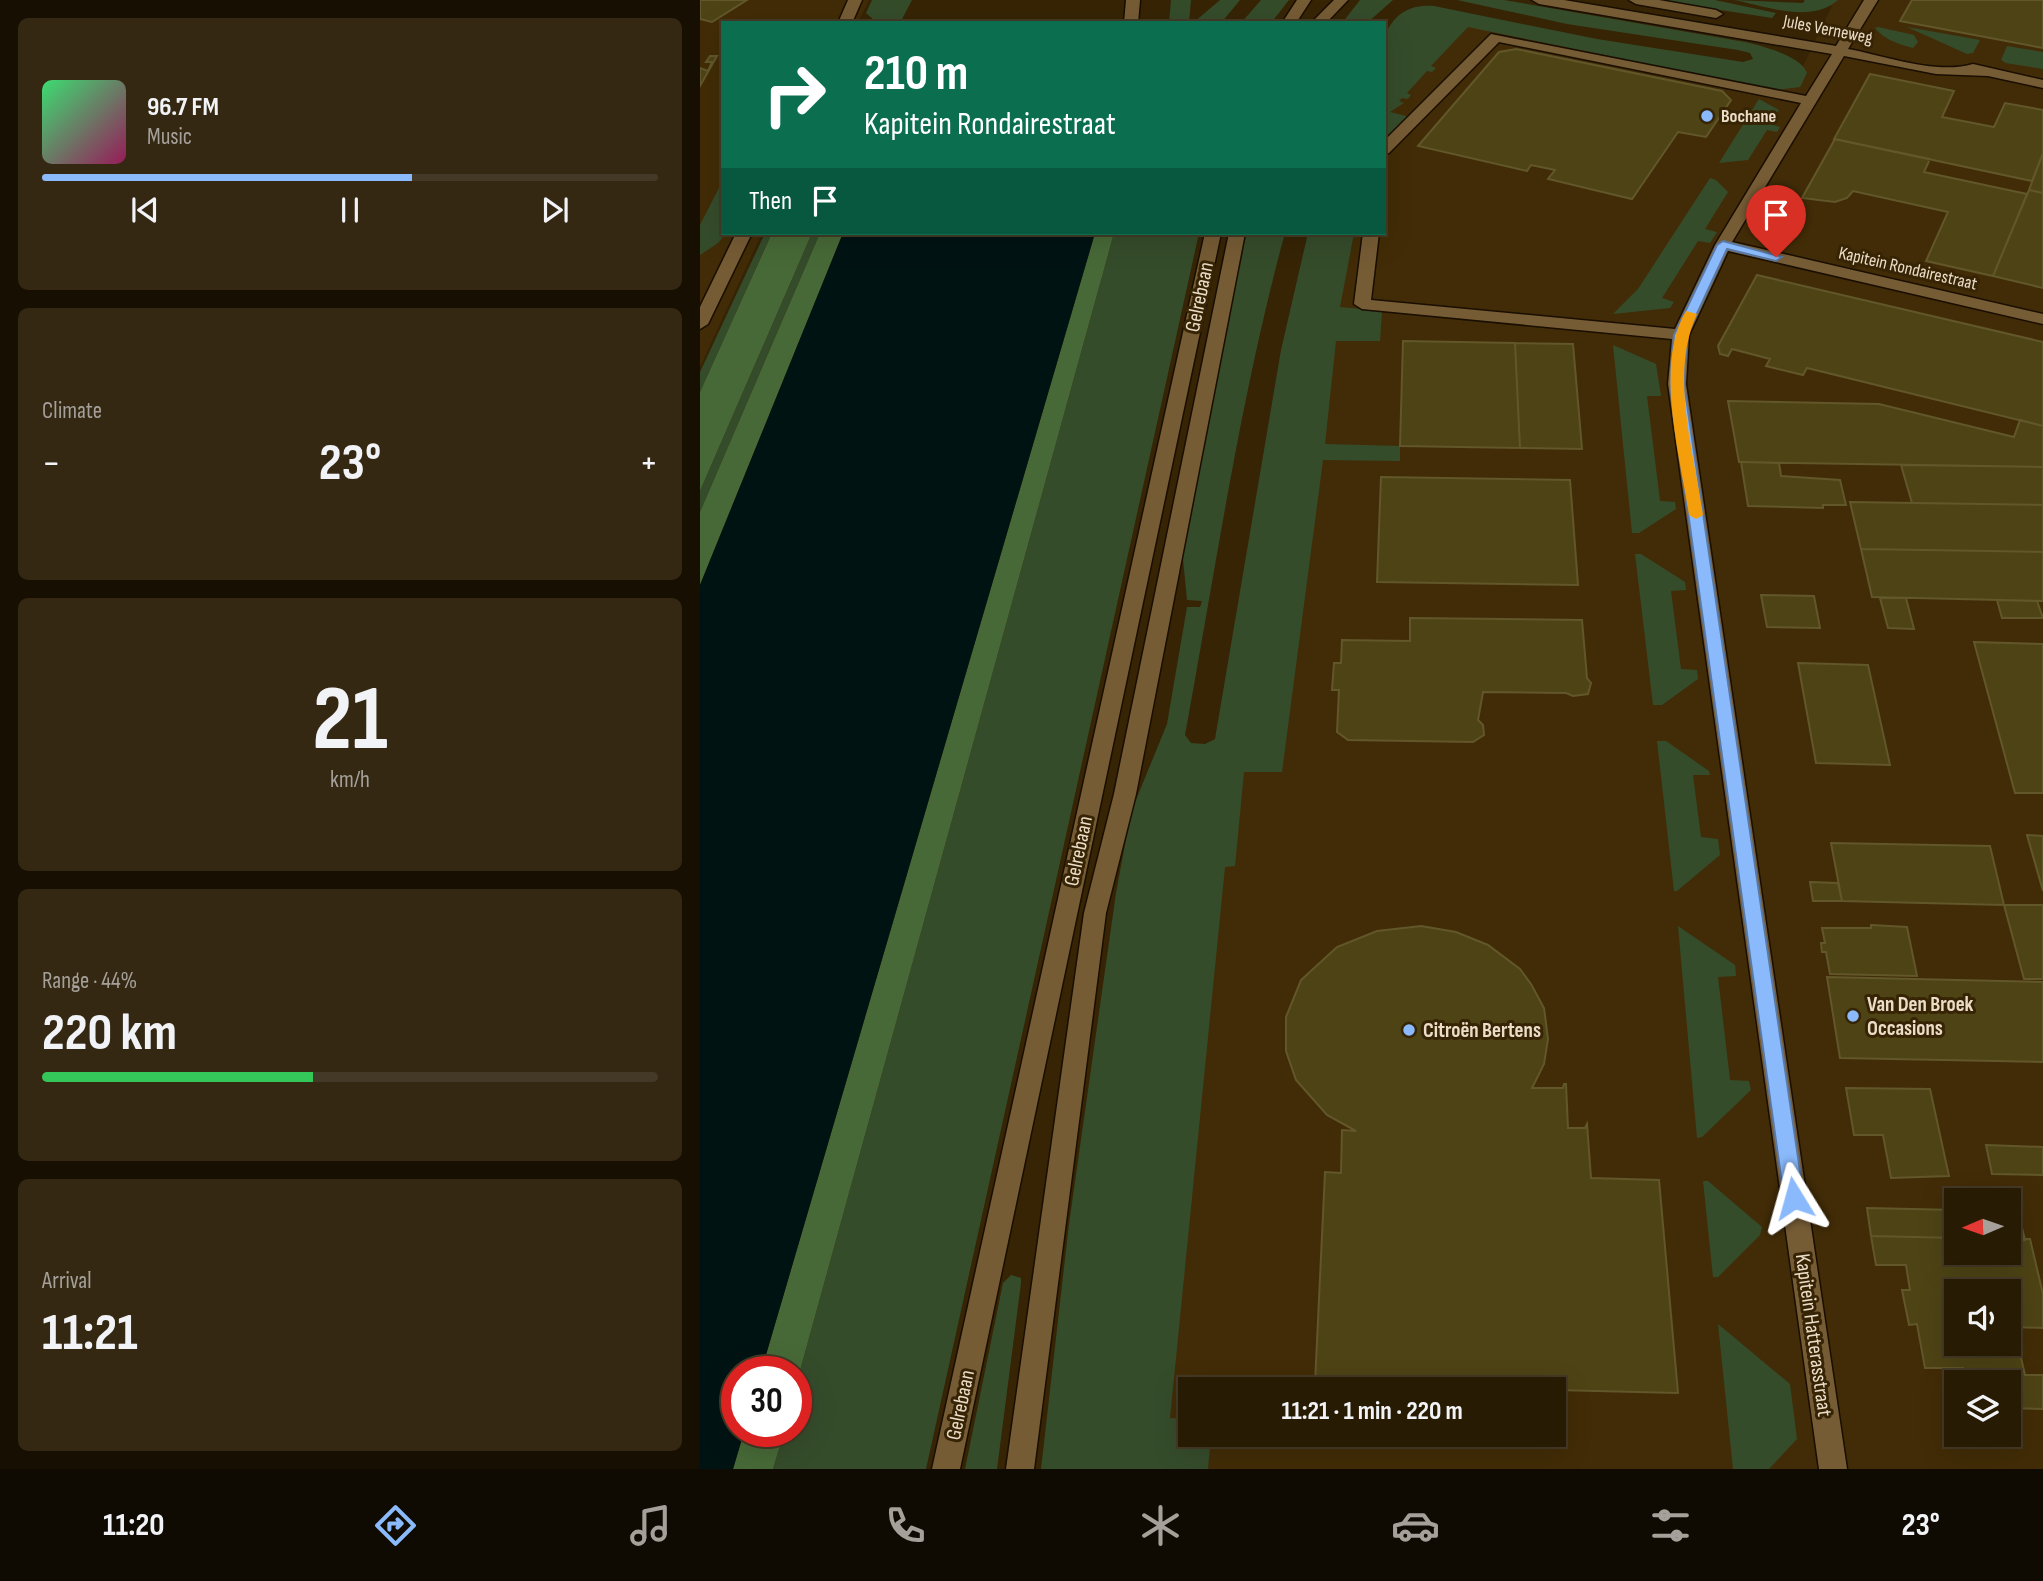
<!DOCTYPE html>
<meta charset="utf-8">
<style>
body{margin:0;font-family:"Sofia Sans Condensed",sans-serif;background:#342813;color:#f1f3f6;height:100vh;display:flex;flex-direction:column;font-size:26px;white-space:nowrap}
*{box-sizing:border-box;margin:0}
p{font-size:23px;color:#a5a19a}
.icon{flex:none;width:38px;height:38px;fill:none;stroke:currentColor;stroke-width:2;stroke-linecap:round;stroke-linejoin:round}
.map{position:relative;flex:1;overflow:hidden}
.panel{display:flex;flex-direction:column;gap:18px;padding:18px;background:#160f02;width:700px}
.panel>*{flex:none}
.banner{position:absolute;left:21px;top:21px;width:665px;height:214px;border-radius:0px;box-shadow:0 7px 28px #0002,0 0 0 2px #443926;background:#0b6e4f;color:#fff;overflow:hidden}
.needle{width:46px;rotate:268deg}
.fabs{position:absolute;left:1244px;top:1188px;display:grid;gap:14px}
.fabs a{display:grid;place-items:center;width:77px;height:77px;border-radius:0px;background:#281b04;box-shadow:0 7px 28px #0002,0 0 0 2px #443926;font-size:35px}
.speed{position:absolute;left:21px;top:1356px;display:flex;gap:14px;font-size:35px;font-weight:700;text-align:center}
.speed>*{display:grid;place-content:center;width:91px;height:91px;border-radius:50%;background:#281b04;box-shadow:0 7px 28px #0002,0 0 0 2px #443926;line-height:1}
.speed .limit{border:10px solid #d22;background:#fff;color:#111}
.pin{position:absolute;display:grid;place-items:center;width:60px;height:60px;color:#fff;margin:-72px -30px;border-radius:50% 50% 50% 0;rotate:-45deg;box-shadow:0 0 7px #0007}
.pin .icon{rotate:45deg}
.me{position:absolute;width:77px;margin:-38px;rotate:352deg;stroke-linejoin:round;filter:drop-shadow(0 0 5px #0008)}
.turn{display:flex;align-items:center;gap:24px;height:147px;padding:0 28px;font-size:32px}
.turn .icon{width:91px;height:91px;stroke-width:2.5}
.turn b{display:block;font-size:49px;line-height:60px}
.then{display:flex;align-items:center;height:66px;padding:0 28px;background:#0003;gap:14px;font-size:26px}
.big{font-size:52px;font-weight:700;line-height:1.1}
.panel .card{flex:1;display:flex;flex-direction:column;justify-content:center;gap:10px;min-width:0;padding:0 24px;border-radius:10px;background:#342813}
.panel .dial{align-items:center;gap:0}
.dial b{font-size:91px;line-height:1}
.song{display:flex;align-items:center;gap:21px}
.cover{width:84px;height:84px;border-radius:10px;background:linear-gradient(135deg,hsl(140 70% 55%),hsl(330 70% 35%))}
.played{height:7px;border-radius:4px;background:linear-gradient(90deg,#8abafc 60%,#443926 60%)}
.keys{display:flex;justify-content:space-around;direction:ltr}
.heat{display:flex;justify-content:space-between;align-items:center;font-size:38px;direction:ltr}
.charge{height:10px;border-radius:5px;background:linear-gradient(90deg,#34c759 44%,#443926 0)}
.trip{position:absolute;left:478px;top:1377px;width:388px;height:70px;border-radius:0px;background:#281b04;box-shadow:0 7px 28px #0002,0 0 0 2px #443926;font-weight:700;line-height:70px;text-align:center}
.menu{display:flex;height:112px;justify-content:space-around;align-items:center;background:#100b02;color:#a5a19a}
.menu .icon{width:49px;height:49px}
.menu .on{color:#8abafc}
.menu b{font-size:32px;color:#f1f3f6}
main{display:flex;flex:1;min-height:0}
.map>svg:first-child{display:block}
</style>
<main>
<section class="panel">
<div class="card">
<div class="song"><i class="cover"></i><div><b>96.7 FM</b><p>Music</p></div></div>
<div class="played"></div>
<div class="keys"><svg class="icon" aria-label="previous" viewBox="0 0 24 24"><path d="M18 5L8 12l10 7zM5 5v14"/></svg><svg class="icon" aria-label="pause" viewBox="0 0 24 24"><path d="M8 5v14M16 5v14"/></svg><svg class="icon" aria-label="next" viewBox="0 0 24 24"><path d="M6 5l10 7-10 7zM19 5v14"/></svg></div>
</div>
<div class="card"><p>Climate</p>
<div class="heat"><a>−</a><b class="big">23°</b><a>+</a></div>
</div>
<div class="card dial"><b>21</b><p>km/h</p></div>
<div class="card"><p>Range · 44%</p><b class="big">220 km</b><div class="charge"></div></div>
<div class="card"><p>Arrival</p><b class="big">11:21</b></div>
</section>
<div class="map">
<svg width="1343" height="1469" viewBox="0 0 1343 1469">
<rect width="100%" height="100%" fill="#362405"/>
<path fill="#422c07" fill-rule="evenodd" d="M 0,0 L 169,0 L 158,23 L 23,23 L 23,233 L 62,233 L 0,367 Z
M 1101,0 L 1343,0 L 1343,1469 L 500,1469 L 502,1435 L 854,1435 L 854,1390 L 490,1390 L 490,1429 L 453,1429 L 516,862 L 646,233 L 684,233 L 684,114 L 763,24 L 1100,72 L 1132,6 ZM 1256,1200 L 1309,1200 L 1309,1253 L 1256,1253 ZM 1256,1292 L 1309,1292 L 1309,1344 L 1256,1344 ZM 1256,1382 L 1309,1382 L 1309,1435 L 1256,1435 Z"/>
<path fill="#354c2b" d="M 172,0 L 212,0 L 200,23 L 176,22 L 166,13 Z
M 471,0 L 491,0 L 489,23 L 469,23 Z
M 520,0 L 540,0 L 521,23 L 493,23 Z
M 561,0 L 589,0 L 571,23 L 541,23 Z
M 660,0 L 693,0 L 667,23 L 642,23 Z
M 757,0 L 804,0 L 1045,42 C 1062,46 1102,56 1107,73 L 1100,87 L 1075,90 L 768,27 L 731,66 L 736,68 L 732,72 L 727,71 L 707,93 L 711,95 L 708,99 L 702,98 L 699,101 L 704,103 L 690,112 L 714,118 L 684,153 C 684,133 680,44 686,33 C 696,12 712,4 734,6 L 897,39 L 1043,62 L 1053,59 L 1050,53 L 1038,50 L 867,24 Z
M 956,0 L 1015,0 L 1076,13 L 1072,18 Z
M 1034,0 L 1103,3 L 1105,0 L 1138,0 C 1111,24 1065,6 1034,0 Z
M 1178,27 L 1214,35 L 1218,42 L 1213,48 C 1198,44 1185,40 1175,28 Z
M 1207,27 L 1280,40 L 1273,53 L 1267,54 Z
M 1307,46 L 1343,52 L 1343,69 L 1306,63 L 1301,60 Z
M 1059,99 L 1079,110 L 1070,124 L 1080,127 L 1077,132 L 1067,130 L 1048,160 L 1019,163 Z
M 1010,178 L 1016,180 L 1028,192 L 1005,229 L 1017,232 L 1010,243 L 998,241 L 962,298 L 974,302 L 970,308 L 913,314 L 938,289 Z
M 23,180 L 23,233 L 26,233 L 18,243 L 0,255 L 0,225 Z
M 65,233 L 72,233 L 0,392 L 0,372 Z
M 112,233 L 120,233 L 0,512 L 0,491 Z
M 414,233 L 499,233 L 226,1469 L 73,1469 L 84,1432 L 96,1432 L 96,1385 Z
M 547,233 L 585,233 C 540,398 516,567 485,735 L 491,743 L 505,744 L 515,739 L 581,350 L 608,233 L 654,233 L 640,307 L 682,311 L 680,341 L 636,341 L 625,444 L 700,446 L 700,461 L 623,460 L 582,772 L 544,772 L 535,866 L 525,867 L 470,1418 L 490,1419 L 490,1435 L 511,1435 L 508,1469 L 341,1469 L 369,1224 L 416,893 L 431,812 L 467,724 L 487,607 L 500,607 L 502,601 L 487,600 L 482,549 L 535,274 Z
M 913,345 L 956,364 L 961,396 L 947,396 L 960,501 L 975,502 L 976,509 L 939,533 L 932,533 Z
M 935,554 L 941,554 L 985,582 L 986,590 L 971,591 L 981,669 L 997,670 L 998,679 L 962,705 L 953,705 Z
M 957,741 L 966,741 L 1009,771 L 1010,775 L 993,775 L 1001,837 L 1018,839 L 1020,855 L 977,891 L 974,891 Z
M 978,926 L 1035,965 L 1036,976 L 1018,977 L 1030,1080 L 1049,1081 L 1051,1090 L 1002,1137 L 997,1138 Z
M 1003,1181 L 1008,1181 L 1062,1227 L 1060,1235 L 1018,1277 L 1013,1277 Z
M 311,1275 L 321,1278 L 321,1283 L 297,1469 L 265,1469 L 303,1283 Z
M 1018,1324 L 1090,1384 L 1097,1439 L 1069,1469 L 1033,1469 Z"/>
<path fill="#476937" d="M 72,233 L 112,233 L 0,491 L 0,392 Z
M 120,233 L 143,233 L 0,585 L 0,512 Z
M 395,233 L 414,233 L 96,1385 L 96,1372 L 61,1372 Z
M 44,1432 L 84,1432 L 73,1469 L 33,1469 Z"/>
<path fill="#001313" d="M 143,233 L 395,233 L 61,1372 L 37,1372 L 37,1432 L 44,1432 L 33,1469 L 0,1469 L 0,585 Z"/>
<path fill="#4d4315" stroke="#61572a" stroke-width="2" fill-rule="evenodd" d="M 0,0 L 47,0 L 12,22 L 0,19 Z
M 1212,0 L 1343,0 L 1343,48 L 1200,21 Z
M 816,49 L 1022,91 L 1031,100 L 1006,137 L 978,132 L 932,199 L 848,179 L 855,170 L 831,165 L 827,171 L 718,146 L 799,52 Z
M 10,56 L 17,56 L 0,86 L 0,68 L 8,71 L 12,62 L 6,62 Z
M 1170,74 L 1254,91 L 1242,117 L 1294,127 L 1305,103 L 1343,110 L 1343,153 L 1332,181 L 1134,139 Z
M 1135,139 L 1230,159 L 1224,172 L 1327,194 L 1293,276 L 1226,261 L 1248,212 L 1153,191 L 1147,198 L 1135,202 L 1102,198 Z
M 1343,153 L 1343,193 L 1329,190 Z
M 1329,190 L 1343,193 L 1343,288 L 1293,276 Z
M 1057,275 L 1343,342 L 1343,426 L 1107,368 L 1103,375 L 1066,366 L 1070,359 L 1032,349 L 1028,356 L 1020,354 L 1018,346 Z
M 703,341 L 815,343 L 820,448 L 700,446 Z
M 815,343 L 873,344 L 882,449 L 820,448 Z
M 1028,401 L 1179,404 L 1314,437 L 1320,420 L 1343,426 L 1343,467 L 1039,462 Z
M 1041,462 L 1079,463 L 1081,476 L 1140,480 L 1146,505 L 1123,505 L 1123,508 L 1048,506 Z
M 1201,465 L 1343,467 L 1343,505 L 1212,503 Z
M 681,477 L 870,480 L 878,585 L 677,582 Z
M 1150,502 L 1343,505 L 1343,552 L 1161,549 Z
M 1161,549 L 1343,552 L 1343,601 L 1172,597 Z
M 1061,595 L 1114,596 L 1120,628 L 1067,627 Z
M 1180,598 L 1206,598 L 1214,629 L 1188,628 Z
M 1297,600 L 1337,601 L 1343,618 L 1302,618 Z
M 710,618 L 882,620 L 887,678 L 891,683 L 888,694 L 873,696 L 866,693 L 783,692 L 778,720 L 783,725 L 784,735 L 773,742 L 648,740 L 637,732 L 639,690 L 632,690 L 634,663 L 641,663 L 642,640 L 710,641 Z
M 1274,642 L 1343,644 L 1343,793 L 1315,793 Z
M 1098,663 L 1168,665 L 1190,765 L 1116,763 Z
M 1327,835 L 1343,836 L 1343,891 Z
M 1131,843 L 1290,846 L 1304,905 L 1142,901 Z
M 1110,882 L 1138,883 L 1142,901 L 1113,901 Z
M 1304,905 L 1343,905 L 1343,979 L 1324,979 Z
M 1171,925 L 1207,927 L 1217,976 L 1130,974 L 1126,952 L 1122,952 L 1121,943 L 1125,943 L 1122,928 L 1171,928 Z
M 721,926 L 756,932 L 788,945 L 820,969 L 831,984 L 844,1008 L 848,1039 L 844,1064 L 832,1088 L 863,1088 L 864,1084 L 866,1084 L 868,1128 L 885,1128 L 887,1124 L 891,1178 L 959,1180 L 978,1393 L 615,1384 L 625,1172 L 641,1173 L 642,1130 L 656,1131 L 627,1115 L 596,1080 L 586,1051 L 586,1017 L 601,980 L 637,947 L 677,931 Z
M 1127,977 L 1343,982 L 1343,1062 L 1140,1058 Z
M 1146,1088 L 1230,1089 L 1249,1176 L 1191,1178 L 1183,1135 L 1154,1135 Z
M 1286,1145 L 1343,1147 L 1343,1175 L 1292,1174 Z
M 1167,1208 L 1256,1210 L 1256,1238 L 1171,1236 Z
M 1309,1220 L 1320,1220 L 1325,1240 L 1309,1239 Z
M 1171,1236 L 1256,1238 L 1256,1253 L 1309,1253 L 1309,1239 L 1330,1239 L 1343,1294 L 1343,1328 L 1314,1327 L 1325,1375 L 1343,1375 L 1343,1409 L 1309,1408 L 1309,1382 L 1289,1382 L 1288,1377 L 1274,1376 L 1276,1382 L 1266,1382 L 1263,1368 L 1225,1368 L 1217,1324 L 1209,1325 L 1202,1290 L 1210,1290 L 1206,1265 L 1176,1265 ZM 1256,1292 L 1309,1292 L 1309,1344 L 1256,1344 Z"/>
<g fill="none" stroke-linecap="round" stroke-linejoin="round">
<defs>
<path id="minor" d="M 148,0 L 162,0 L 152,23 L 138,23 Z
M 426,0 L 440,0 L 438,23 L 424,23 Z
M 597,0 L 611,0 L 596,23 L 582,23 Z
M 634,0 L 648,0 L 626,23 L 611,23 Z
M 832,0 L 864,0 L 1136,46 L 1164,0 L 1178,0 L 1148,49 C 1186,56 1237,75 1273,64 L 1343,80 L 1343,88 L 1288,76 L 1236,74 L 1144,56 L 1032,242 L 1343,314 L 1343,324 L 1028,251 L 989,335 L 986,384 L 1147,1469 L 1119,1469 L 968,384 L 972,339 L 662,309 L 654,304 L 663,233 L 679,233 L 671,300 L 975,329 L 1015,245 L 1101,103 L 799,42 L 689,153 L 684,154 L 684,141 L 791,34 L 1106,96 L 1132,54 L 839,4 Z
M 929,0 L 959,0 L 1016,10 L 1023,14 L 1016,18 L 936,4 Z
M 36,233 L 52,233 L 8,324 L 0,329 L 0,307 Z
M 505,233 L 521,233 L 260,1469 L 232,1469 Z
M 529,233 L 545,233 L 436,794 L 406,913 L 334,1469 L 306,1469 L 384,913 L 414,794 Z"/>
</defs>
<use href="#minor" stroke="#1a0e00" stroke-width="3"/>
<use href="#minor" fill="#765c35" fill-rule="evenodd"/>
</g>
<path fill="#8abafc" stroke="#5a79a4" stroke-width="2" d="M 1023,241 L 1082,257 L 1076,261 L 1027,249 L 987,335 L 984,384 L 1104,1198 L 1101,1204 L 1094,1206 L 1087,1204 L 1084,1198 L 970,384 L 974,335 L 1017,245 Z"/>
<path fill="#f59e0b" d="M 986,311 L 997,314 C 969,374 994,451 1003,515 L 996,519 L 989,515 C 980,455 954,364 986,311 Z"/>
<g fill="#8abafc" stroke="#362405" stroke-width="2.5">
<circle cx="1007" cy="116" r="7"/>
<circle cx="1153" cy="1016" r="7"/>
<circle cx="709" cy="1030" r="7"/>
</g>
<g text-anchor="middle" stroke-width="6" stroke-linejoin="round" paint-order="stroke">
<g font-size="18" fill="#ecddc8" stroke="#362405">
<text transform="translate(1128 29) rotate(11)" y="6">Jules Verneweg</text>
<text transform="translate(1208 268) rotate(13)" y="6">Kapitein Rondairestraat</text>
</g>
<g font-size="18" font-weight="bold" fill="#ecddc8" stroke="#362405" text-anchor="start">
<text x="1021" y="122">Bochane</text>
</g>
<g font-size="21" fill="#ecddc8" stroke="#362405">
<text transform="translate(499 297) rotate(-78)" y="7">Gelrebaan</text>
<text transform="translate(378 851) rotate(-78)" y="7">Gelrebaan</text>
<text transform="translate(1114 1335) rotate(82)" y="7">Kapitein Hatterasstraat</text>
<text transform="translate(260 1405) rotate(-78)" y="7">Gelrebaan</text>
</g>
<g font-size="21" font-weight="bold" fill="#ecddc8" stroke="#362405" text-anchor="start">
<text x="1167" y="1011">Van Den Broek<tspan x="1167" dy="24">Occasions</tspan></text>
<text x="723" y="1037">Citroën Bertens</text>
</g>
</g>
</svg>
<div class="fabs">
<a><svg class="needle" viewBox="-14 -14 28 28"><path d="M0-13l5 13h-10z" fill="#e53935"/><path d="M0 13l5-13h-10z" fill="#a5a19a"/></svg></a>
<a><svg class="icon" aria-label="sound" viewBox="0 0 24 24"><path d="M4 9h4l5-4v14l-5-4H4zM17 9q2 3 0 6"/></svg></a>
<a><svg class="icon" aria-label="layers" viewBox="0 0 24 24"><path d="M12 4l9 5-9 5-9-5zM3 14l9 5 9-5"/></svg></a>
</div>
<div class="speed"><div class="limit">30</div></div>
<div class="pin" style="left:1076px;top:257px;background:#d93025"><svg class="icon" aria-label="arrive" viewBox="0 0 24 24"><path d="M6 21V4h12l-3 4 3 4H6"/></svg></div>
<svg class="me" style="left:1094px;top:1198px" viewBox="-20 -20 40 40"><path d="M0-17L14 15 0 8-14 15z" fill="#8abafc" stroke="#fff" stroke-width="4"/></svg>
<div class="trip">11:21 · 1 min · 220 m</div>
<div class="banner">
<div class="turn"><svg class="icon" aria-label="right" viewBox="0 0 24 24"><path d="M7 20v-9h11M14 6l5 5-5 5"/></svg><div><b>210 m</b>Kapitein Rondairestraat</div></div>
<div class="then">Then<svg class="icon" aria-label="arrive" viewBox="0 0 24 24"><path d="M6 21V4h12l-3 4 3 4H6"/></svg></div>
</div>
</div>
</main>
<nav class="menu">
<b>11:20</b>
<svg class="icon on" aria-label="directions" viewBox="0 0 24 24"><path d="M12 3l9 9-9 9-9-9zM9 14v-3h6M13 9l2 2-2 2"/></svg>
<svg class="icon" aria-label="music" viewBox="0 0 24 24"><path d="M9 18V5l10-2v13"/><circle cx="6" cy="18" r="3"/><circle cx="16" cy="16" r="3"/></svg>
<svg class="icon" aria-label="phone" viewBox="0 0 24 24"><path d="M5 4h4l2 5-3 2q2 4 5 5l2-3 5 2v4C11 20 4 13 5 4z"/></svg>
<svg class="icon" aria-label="climate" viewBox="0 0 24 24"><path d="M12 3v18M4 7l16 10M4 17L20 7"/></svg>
<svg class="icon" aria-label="car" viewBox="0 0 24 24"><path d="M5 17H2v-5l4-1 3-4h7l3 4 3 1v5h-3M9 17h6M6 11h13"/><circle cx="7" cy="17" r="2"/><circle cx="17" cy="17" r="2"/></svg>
<svg class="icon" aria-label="filters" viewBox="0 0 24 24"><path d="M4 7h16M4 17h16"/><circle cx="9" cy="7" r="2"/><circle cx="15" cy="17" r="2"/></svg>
<b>23°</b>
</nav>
